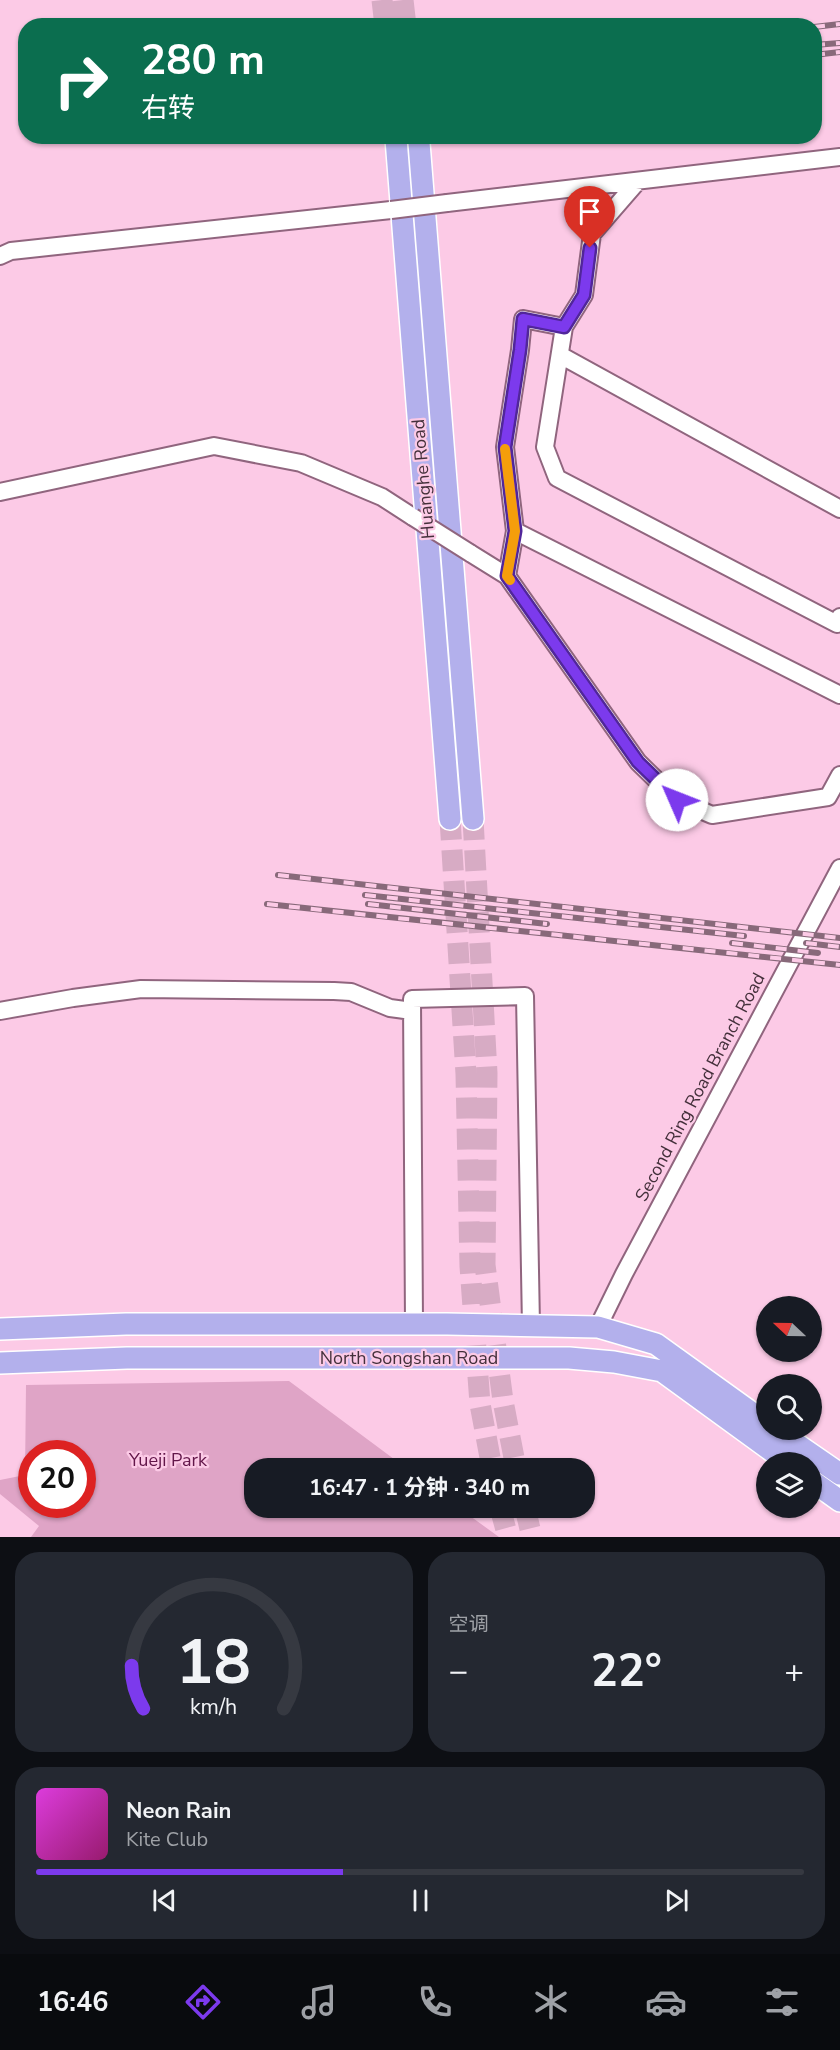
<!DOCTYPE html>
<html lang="zh">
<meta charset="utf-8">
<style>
body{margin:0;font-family:"Nunito Sans","Noto Sans SC",sans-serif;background:#242831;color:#f1f3f6;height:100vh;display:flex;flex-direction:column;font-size:22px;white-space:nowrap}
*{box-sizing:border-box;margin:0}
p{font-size:20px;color:#9ea1a6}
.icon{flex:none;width:33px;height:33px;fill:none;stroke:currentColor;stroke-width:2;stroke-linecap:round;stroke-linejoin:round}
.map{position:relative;height:1537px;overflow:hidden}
.drawer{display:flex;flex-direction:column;gap:15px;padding:15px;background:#0d0f14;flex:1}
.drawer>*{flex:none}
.guide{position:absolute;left:18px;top:18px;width:804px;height:126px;border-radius:24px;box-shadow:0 2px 4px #0004;background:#0b6e4f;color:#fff;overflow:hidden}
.needle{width:39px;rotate:292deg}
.controls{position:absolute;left:756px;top:1296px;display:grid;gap:12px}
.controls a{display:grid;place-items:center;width:66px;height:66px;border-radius:50%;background:#171b24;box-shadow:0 2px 4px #0004;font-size:30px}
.speed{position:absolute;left:18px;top:1440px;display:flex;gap:12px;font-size:30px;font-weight:700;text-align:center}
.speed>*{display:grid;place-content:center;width:78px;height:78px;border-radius:50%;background:#171b24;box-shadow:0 2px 4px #0004;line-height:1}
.speed .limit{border:9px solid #d22;background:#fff;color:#111}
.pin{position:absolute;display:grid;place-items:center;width:51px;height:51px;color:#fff;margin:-62px -26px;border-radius:50% 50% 50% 0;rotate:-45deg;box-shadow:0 0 6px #0007}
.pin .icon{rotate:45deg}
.me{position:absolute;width:66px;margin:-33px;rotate:314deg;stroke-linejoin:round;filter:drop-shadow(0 0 4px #0008)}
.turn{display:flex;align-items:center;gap:21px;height:126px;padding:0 24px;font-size:27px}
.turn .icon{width:78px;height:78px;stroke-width:2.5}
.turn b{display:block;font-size:42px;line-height:51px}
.big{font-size:45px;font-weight:700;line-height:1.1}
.drawer .card{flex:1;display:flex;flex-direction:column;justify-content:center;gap:9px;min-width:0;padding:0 21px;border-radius:24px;background:#242831}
.drawer .dial{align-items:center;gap:0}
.dial svg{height:156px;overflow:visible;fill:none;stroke:#363941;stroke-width:7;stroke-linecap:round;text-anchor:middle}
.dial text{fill:#f1f3f6;stroke:none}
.song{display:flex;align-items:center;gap:18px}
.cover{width:72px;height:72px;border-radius:9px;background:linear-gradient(135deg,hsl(300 70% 55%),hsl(320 70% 35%))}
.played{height:6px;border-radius:3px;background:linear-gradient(90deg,#7c3aed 40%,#363941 40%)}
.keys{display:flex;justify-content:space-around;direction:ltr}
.heat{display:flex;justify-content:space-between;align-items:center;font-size:33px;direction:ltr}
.drawer .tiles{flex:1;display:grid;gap:15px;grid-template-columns:1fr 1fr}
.card:last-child{grid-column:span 2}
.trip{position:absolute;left:244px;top:1458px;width:351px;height:60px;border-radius:24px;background:#171b24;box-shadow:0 2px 4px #0004;font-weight:700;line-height:60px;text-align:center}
.tabs{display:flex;height:96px;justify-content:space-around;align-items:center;background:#090b0e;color:#9ea1a6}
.tabs .icon{width:42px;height:42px}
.tabs .active{color:#7c3aed}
.tabs b{font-size:27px;color:#f1f3f6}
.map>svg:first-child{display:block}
</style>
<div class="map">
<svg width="840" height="1537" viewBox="0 0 840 1537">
<rect width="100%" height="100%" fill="#fccae6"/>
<path fill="#dfa4c6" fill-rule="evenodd" d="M 289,1381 L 406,1468 L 255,1468 L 255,1508 L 459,1508 L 499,1537 L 31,1537 L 39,1526 L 0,1494 L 0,1480 L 25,1475 L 26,1385 ZM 32,1454 L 82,1454 L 82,1504 L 32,1504 Z"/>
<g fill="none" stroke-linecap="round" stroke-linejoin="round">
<path stroke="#d7abc4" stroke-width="21" stroke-dasharray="21 10" stroke-linecap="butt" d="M 382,0 L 385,26
M 403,0 L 406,26
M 450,819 L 466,1074 L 470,1266 L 480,1404 L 492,1468
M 473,819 L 487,1073 L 485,1265 L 503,1401 L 516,1468
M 500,1508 L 508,1537
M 525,1508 L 532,1537"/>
<defs>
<path id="minor" d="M 638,181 L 592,234 L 584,295 L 564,327 L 545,447 L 557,478 L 837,624 L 840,617
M 447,203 L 840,157
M 0,256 L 11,251 L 391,210
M 560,355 L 840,509
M 0,492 L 214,446 L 301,463 L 382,497 L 413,517
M 515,531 L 840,695
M 470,553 L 507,576 L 638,762 L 677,800 L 712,815 L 828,797 L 840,775
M 507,576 L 515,531 L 505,447 L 520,350 L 523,319 L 564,327
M 0,1011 L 73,998 L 141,989 L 334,991 L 351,992 L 390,1008 L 412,1011
M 414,1324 L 412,999 L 525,996 L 531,1326
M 598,1327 L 624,1274 L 840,868"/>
<path id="major" d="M 396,139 L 450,819
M 419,143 L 473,819
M 0,1329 L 126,1324 L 447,1324 L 598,1327 L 656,1344 L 766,1423
M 0,1363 L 127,1358 L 569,1358 L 614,1362 L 662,1371 L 787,1462
M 776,1430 L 840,1474
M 812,1481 L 840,1501"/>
</defs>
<use href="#minor" stroke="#90657e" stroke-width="20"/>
<use href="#major" stroke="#fff" stroke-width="24"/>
<use href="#minor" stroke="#fff" stroke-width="16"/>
<use href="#major" stroke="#b3b0ec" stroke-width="21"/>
<defs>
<path id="rail" d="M 814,27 L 840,24
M 814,45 L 840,43
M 814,55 L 840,52
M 278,875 L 840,938
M 365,895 L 744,936
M 267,904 C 458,925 649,944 840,965
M 368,904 L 547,924
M 732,943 L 818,953
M 806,943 L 840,947"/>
</defs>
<use href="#rail" stroke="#88697a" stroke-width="6"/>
<use href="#rail" stroke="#fccae6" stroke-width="4" stroke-dasharray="11" stroke-linecap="butt"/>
<defs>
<path id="minor-bridge" d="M 391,210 L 447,203
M 413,517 L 470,553"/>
</defs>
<use href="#minor-bridge" stroke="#90657e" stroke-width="20" stroke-linecap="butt"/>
<use href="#minor-bridge" stroke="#fff" stroke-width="16"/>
</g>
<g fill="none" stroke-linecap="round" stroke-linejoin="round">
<defs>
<path id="route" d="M 590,248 L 584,295 L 564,327 L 523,319 L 520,350 L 505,447 L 515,531 L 507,576 L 638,762 L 677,800"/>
</defs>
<use href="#route" stroke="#51269a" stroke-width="15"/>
<use href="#route" stroke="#7c3aed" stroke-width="10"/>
<path stroke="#f59e0b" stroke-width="10" d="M 505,449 L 515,531 L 507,576 L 510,580"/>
</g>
<g text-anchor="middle" stroke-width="4.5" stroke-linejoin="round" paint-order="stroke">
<g font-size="18" fill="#44303b" stroke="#fccae6">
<text transform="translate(423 479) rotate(-95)" y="6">Huanghe Road</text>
<text transform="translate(700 1087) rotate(-62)" y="6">Second Ring Road Branch Road</text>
<text x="409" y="1364">North Songshan Road</text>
</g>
<g font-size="18" fill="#621649" stroke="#fccae6">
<text x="168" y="1466">Yueji Park</text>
</g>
</g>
</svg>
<div class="controls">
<a><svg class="needle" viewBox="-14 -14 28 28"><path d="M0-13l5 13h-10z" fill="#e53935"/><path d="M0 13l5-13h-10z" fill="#9ea1a6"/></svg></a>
<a><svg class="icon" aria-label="search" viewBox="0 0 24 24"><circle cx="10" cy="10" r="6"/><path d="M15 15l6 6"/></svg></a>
<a><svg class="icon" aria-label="layers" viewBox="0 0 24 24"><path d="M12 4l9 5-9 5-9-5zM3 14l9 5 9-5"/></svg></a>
</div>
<div class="speed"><div class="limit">20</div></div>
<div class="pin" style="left:590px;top:248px;background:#d93025"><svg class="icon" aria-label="arrive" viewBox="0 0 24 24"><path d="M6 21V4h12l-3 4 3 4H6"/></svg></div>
<svg class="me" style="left:677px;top:800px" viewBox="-20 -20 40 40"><circle r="19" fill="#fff"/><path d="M0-13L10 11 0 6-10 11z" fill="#7c3aed"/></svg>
<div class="trip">16:47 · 1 分钟 · 340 m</div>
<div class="guide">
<div class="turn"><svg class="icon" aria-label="right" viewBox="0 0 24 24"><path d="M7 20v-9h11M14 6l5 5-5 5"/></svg><div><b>280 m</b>右转</div></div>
</div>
</div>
<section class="drawer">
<div class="tiles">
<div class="card dial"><svg viewBox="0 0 100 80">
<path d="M14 69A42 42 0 1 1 86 69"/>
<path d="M14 69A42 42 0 0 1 8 47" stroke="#7c3aed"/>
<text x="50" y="56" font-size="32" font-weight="700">18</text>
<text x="50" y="72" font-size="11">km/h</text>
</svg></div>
<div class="card"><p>空调</p>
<div class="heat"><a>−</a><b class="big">22°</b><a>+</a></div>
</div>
<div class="card">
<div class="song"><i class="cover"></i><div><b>Neon Rain</b><p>Kite Club</p></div></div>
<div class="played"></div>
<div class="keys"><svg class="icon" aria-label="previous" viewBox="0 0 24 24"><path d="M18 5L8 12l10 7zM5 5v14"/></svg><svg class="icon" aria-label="pause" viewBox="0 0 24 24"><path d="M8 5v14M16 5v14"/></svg><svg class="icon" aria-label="next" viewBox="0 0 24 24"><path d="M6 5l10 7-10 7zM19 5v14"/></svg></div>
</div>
</div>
</section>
<nav class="tabs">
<b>16:46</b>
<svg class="icon active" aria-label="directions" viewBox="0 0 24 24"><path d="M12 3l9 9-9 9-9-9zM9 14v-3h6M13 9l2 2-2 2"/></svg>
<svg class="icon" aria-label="music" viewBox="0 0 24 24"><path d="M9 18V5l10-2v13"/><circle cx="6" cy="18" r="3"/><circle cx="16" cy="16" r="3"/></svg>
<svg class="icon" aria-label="phone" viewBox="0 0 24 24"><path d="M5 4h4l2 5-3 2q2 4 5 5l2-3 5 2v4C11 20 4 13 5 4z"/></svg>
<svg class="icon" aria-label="climate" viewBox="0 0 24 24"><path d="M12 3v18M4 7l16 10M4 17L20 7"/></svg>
<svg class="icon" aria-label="car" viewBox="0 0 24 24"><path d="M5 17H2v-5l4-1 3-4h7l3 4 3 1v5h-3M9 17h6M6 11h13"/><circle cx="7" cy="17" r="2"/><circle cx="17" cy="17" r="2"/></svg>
<svg class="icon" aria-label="filters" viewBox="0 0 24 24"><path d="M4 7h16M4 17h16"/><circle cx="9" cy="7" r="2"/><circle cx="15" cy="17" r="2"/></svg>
</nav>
